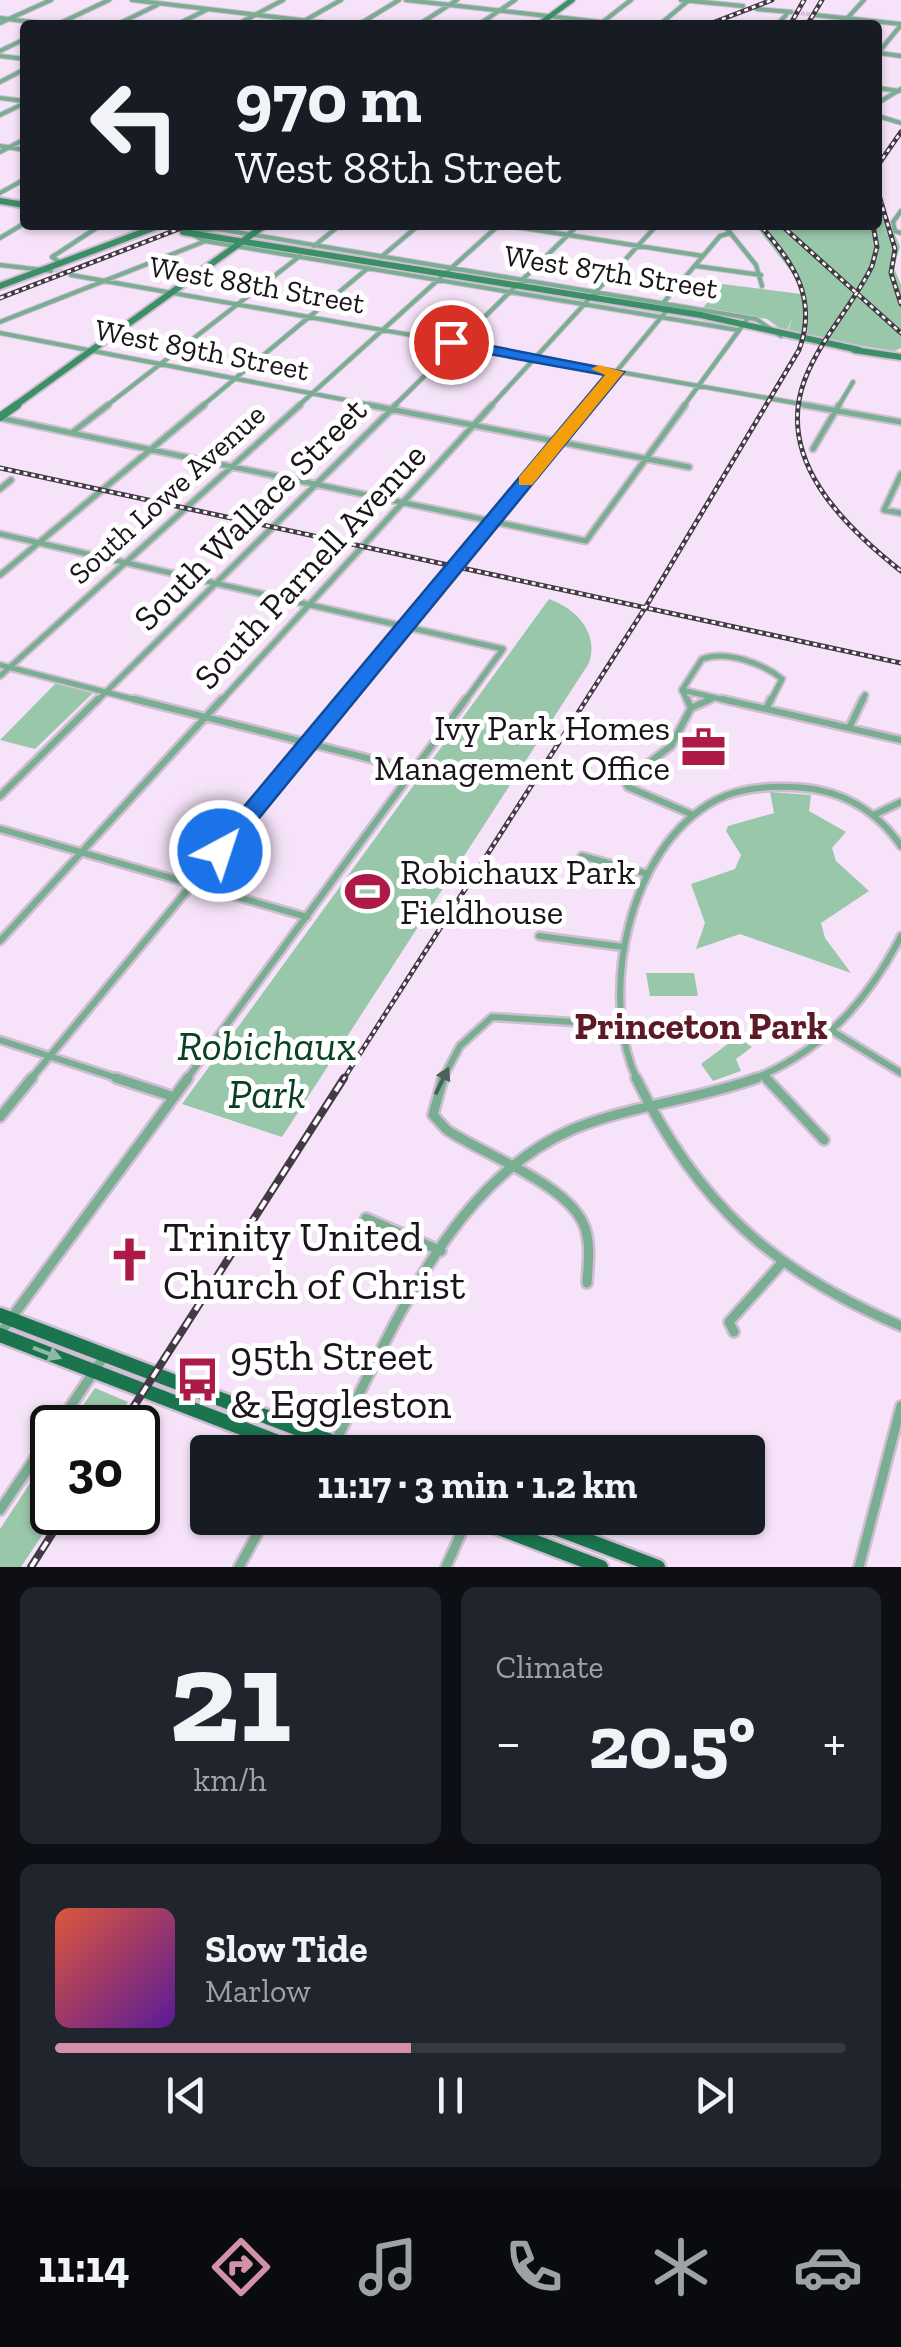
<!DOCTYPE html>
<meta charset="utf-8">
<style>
body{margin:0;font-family:"Zilla Slab",serif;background:#20242c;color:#f1f3f6;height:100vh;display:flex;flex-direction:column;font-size:38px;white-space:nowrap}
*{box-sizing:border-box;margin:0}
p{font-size:32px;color:#9ea1a6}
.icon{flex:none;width:55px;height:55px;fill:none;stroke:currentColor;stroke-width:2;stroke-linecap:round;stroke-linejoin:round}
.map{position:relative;height:1567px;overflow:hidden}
.details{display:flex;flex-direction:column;gap:20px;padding:20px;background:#0d0f14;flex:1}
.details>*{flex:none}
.top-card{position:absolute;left:20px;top:20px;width:862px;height:210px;border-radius:10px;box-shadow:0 2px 8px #0004;background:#171b24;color:#f1f3f6;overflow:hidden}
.speed{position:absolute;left:30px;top:1405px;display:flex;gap:20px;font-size:50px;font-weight:700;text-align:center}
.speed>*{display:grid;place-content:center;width:130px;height:130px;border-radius:50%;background:#171b24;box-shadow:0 2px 8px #0004;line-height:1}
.speed .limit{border:5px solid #111;border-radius:15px;background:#fff;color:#111}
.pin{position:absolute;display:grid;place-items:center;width:85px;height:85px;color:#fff;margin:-42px;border:5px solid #fff;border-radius:50%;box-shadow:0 2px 10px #0007}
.me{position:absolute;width:110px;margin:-55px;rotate:40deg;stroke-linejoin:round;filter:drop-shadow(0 0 8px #0008)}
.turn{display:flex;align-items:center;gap:35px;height:210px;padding:0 50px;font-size:45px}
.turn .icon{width:130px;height:130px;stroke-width:2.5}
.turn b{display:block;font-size:70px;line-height:85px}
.big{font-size:75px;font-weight:700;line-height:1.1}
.details .widget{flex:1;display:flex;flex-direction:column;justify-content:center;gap:15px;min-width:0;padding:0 35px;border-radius:15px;background:#20242c}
.details .dial{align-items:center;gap:0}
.dial b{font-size:130px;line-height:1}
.song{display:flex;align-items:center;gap:30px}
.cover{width:120px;height:120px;border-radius:15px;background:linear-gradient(135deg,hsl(10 70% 55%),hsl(270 70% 35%))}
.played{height:10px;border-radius:5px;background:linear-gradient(90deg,#d291a7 45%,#363941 45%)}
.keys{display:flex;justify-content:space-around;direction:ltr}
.heat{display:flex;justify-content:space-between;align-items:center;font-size:55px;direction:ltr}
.details .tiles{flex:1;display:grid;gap:20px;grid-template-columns:1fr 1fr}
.widget:last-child{grid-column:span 2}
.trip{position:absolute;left:190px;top:1435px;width:575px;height:100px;border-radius:10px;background:#171b24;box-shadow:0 2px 8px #0004;font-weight:700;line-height:100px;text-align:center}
.tab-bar{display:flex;height:160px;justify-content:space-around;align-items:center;background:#090b0e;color:#9ea1a6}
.tab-bar .icon{width:70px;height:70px}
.tab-bar .active{color:#d291a7}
.tab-bar b{font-size:45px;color:#f1f3f6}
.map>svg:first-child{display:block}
</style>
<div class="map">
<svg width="901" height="1567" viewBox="0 0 901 1567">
<rect width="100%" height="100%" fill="#f6e3f9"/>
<path fill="#99c7a9" d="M 878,197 L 900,246 L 894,268 L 901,285 L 901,348 L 895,351 L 787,334 L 793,316 L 786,333 L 767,319 L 703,308 L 722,284 L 801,294 L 804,299 L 801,284 L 755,225 L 878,225 Z
M 549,599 C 577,609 599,633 589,663 L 282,1137 L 182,1104 Z
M 57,682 L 94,692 L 35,749 L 0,740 Z
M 770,792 L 811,795 L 809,811 L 846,832 L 832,848 L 836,861 L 869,891 L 821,923 L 825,938 L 851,973 L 740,934 L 696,949 L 705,923 L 691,884 L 735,869 L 741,855 L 726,831 L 728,826 L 774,813 Z
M 646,973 L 694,973 L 698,996 L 650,996 Z
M 737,1037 L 752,1047 L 736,1059 L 741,1071 L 713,1081 L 701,1064 Z
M 95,1388 L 128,1402 L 112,1427 L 68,1427 Z
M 52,1450 L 52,1512 L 57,1513 L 21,1567 L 0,1567 L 0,1529 Z"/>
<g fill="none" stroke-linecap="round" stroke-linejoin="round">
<path stroke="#d5c4d8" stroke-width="4" stroke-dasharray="4 1" stroke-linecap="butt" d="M 791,12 L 815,15
M 54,270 L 74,273"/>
<path stroke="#d5c4d8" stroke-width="6" stroke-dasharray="6 2.5" stroke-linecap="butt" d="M 167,227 L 187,230"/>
<defs>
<path id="minor-far3" d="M 132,0 L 342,25
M 406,0 L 627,25
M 681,0 L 743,6
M 757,9 L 791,12
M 815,15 L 901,24
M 0,23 L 51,0
M 600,24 L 631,0
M 116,25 L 157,5
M 176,25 L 206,10
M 236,25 L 283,0
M 297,25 L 341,0
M 358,25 L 399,0
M 418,25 L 457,0
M 478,25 L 515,0
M 659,25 L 689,0
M 777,25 L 786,15
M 841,25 L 864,0
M 878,53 L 901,25
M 879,53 L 901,56
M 0,56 L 25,59
M 0,82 L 25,69
M 878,88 L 899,91
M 0,98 L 24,101
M 0,115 L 25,103
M 0,146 L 25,150
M 0,152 L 25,139
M 0,193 L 25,179
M 901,211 L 893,222 L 895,231 L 901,233
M 504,225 L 703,256
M 724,225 L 756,265 L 762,286
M 190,231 L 218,229 L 756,319 L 781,336
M 187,232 L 205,241 L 738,330
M 0,238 L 25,223
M 314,246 L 340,225
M 381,257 L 419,225
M 61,263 L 52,257 L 101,225
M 0,265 L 51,271
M 696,266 L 761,275
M 71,275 L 818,407
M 664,302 L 720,236 L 730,233
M 0,322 L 203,242
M 0,333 L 382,407
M 105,407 L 300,256
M 201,407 L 368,268
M 297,407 L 499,225
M 393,407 L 578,225
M 490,407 L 657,225
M 587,407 L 668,309
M 683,407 L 748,318
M 838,407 L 853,382"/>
<path id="minor-far2" d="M 369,405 L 689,467
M 804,405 L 901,422
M 0,418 L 586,541 L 685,405
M 73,432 L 108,405
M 813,449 L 839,405
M 901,474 L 884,510 L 901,513
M 0,489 L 11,480
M 0,534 L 503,649 L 464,702
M 0,575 L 204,405
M 0,665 L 144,702
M 0,676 L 300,405
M 682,690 L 733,702
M 682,690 L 688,702
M 682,690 L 702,659 C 726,650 762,663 782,679 L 770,702
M 96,702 L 396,405
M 220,702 L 492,405
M 343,702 L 589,405
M 705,702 L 713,698
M 862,702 L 865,695"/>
<path id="minor-far1" d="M 134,699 L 414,770
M 687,699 L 691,708 L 671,746 L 625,781 L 628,787 L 691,814
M 722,699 L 901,740
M 691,708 L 711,699
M 766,709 L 771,699
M 849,728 L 863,699
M 0,796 L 98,699
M 876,814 L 901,802
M 0,829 L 307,917
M 582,856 L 648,874
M 539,936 L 623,947
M 0,941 L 222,699
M 834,1032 L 901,1073
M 0,1040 L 123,1080
M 764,1076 L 768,1080
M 30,1080 L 346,699
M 186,1080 L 466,699
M 442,1080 L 460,1046 L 492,1017 L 622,1025
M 637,1080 C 598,994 628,847 716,800 C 739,788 765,786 791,787 C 837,788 875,808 901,846
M 750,1080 C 820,1054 868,1001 901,936"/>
<path id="minor" d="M 116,1078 L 174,1097
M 443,1078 L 433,1115 L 447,1130 C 484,1155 571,1185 585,1228 C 591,1246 588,1265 587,1283
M 636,1078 C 698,1205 773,1271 901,1326
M 766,1078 L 824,1140
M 0,1117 L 32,1078
M 366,1218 L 441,1251
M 1,1332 L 188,1078
M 734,1332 L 729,1322 L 781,1264
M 56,1428 L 105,1355
M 330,1452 C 389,1339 447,1183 573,1129 C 632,1105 697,1100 757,1078
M 0,1510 L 52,1433
M 239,1567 L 266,1518
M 446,1567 L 468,1518
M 859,1567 L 901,1406"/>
<path id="tertiary" d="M 0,18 L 54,25
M 56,25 L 109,0
M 0,51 L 25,39
M 878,103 L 901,89
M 878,116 L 901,123"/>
<path id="secondary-far2" d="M 538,25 L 572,0"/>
<path id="secondary-far1" d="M 0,201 L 25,205
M 183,232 L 701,315 L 859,350
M 0,286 L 161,225
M 854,350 L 901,357
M 13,407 L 265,225"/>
<path id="secondary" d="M 0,417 L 17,405"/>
<path id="primary" d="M 0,1315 L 359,1452
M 0,1335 L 304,1452
M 473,1518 L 601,1567
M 529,1518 L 658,1567"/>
</defs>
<use href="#minor-far3" stroke="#cfbed1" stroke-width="6"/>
<use href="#minor-far2" stroke="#cfbed1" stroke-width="9"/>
<use href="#minor-far1" stroke="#cfbed1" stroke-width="11"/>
<use href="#minor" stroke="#cfbed1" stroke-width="14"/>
<use href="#tertiary" stroke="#cfbed1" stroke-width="6"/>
<use href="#secondary-far2" stroke="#cfbed1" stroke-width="8"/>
<use href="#secondary-far1" stroke="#cfbed1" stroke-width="10"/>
<use href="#secondary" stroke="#cfbed1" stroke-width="11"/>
<use href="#primary" stroke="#cfbed1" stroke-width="19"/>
<use href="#minor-far3" stroke="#7aae92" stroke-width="4"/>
<use href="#minor-far2" stroke="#7aae92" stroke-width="5"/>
<use href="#minor-far1" stroke="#7aae92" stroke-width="6"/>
<use href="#minor" stroke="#7aae92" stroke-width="9"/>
<use href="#tertiary" stroke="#7aae92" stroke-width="4"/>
<use href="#secondary-far2" stroke="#3b8f67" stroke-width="5"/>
<use href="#secondary-far1" stroke="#3b8f67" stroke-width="6"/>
<use href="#secondary" stroke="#3b8f67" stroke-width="8"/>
<use href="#primary" stroke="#1a744e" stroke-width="14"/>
<defs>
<path id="rail-far1" d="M 707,25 L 772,0
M 790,25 L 804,0
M 807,25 L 822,0
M 878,165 L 901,132
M 878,192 L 895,249 L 891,273 L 901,304
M 781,225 L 901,333
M 873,225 L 877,247 L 872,266 C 853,305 821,338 805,379 C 774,459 844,526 901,571
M 0,298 L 189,225
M 0,468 L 901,663
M 343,1080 L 645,608 L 799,350 C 818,298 794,264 760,225"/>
<path id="rail" d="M 120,1428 L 344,1078
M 31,1567 L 66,1512"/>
</defs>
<use href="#rail-far1" stroke="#443a45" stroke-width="5"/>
<use href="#rail" stroke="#443a45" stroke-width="8"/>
<use href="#rail-far1" stroke="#fff" stroke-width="2.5" stroke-dasharray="4" stroke-linecap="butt"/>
<use href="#rail" stroke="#fff" stroke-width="4" stroke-dasharray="10" stroke-linecap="butt"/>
</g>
<defs><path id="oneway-solid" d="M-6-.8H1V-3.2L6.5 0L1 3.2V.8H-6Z" transform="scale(2.5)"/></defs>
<use fill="#4a6157" href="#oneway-solid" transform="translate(442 1081) rotate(-64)"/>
<use fill="#8cbaa6" href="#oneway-solid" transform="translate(47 1353) rotate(21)"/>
<path fill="#1a73e8" stroke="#114b97" stroke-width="2.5" d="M 451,338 L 624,372 L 228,856 L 211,856 L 211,846 L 605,375 L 445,346 L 443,342 Z"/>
<path fill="#f59e0b" d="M 599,365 L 624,372 L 532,485 L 519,485 L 519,477 L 605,375 L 591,369 Z"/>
<defs>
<symbol id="office-bare" viewBox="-9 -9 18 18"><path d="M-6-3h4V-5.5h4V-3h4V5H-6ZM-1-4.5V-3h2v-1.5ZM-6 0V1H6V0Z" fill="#ad1a47" stroke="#fff" stroke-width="2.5" paint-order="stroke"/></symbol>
<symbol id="stadium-bare" viewBox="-9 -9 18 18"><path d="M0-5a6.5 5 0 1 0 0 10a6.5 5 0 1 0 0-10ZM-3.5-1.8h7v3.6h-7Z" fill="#ad1a47" stroke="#fff" stroke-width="2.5" paint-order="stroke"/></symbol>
<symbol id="church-bare" viewBox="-9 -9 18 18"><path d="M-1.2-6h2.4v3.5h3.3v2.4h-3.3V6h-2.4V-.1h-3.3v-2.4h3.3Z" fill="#ad1a47" stroke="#fff" stroke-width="2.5" paint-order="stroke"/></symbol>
<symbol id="bus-bare" viewBox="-9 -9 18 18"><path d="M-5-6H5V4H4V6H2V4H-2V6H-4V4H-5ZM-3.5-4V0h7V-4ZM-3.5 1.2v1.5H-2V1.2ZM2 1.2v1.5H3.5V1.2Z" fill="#ad1a47" stroke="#fff" stroke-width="2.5" paint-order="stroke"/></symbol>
</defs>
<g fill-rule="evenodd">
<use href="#office-bare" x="672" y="716" width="63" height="63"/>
<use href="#stadium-bare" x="336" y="860" width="63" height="63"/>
<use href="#church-bare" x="98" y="1228" width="63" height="63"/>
<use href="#bus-bare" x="166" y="1348" width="63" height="63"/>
</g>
<g text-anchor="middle" stroke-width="10" stroke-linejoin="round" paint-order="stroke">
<g font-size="30" fill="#1b141c" stroke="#fff">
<text transform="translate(611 272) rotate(9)" y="10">West 87th Street</text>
<text transform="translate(257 285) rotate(10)" y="10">West 88th Street</text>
<text transform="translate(202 350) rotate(11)" y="10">West 89th Street</text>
<text transform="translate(167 494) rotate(-42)" y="10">South Lowe Avenue</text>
</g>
<g font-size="35" fill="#1b141c" stroke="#fff">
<text transform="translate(250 514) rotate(-45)" y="12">South Wallace Street</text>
<text transform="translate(310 566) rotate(-47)" y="12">South Parnell Avenue</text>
</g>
<g font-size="35" fill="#1b141c" stroke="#fff" text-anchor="end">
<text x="670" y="740">Ivy Park Homes<tspan x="670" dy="40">Management Office</tspan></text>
<text x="400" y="884" text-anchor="start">Robichaux Park<tspan x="400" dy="40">Fieldhouse</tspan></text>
</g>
<g font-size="38" font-weight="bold" fill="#5e1929" stroke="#fff">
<text x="701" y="1039">Princeton Park</text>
</g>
<g font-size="42" font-style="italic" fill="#0a4024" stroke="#fff">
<text x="267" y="1060">Robichaux<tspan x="267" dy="48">Park</tspan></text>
</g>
<g font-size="42" fill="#1b141c" stroke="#fff" text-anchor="start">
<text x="163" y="1251">Trinity United<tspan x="163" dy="48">Church of Christ</tspan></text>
<text x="230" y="1370">95th Street<tspan x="230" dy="48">&amp; Eggleston</tspan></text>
</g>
</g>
</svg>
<div class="speed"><div class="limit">30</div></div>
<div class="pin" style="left:451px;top:342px;background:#d93025"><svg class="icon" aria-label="arrive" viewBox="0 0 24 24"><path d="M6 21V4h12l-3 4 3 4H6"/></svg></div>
<svg class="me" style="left:220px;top:851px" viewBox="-20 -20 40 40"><circle r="17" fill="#1a73e8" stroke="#fff" stroke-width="3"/><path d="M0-11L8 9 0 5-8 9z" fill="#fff"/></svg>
<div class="trip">11:17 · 3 min · 1.2 km</div>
<div class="top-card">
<div class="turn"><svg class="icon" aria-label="left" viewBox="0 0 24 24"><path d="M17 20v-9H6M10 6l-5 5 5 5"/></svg><div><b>970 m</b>West 88th Street</div></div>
</div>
</div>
<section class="details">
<div class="tiles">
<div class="widget dial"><b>21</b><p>km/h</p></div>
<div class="widget"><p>Climate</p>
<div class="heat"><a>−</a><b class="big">20.5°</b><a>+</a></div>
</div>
<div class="widget">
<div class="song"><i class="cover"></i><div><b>Slow Tide</b><p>Marlow</p></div></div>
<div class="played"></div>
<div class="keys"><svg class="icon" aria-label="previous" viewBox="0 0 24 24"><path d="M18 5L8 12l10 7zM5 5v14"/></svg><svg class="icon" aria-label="pause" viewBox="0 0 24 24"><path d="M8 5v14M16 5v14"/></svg><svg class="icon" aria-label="next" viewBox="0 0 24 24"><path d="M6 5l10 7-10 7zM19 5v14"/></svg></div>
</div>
</div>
</section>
<nav class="tab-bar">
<b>11:14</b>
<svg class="icon active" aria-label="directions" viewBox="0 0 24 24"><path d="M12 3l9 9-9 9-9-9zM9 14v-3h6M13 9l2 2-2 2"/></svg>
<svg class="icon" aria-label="music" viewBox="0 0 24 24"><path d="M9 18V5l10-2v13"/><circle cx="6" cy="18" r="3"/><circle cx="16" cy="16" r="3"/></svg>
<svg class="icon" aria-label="phone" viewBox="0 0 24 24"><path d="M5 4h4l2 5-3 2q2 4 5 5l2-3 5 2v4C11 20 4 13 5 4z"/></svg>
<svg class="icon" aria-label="climate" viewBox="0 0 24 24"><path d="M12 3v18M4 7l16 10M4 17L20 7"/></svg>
<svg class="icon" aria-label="car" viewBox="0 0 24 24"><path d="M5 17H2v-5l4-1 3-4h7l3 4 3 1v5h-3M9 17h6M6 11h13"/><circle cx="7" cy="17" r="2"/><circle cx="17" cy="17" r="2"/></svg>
</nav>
